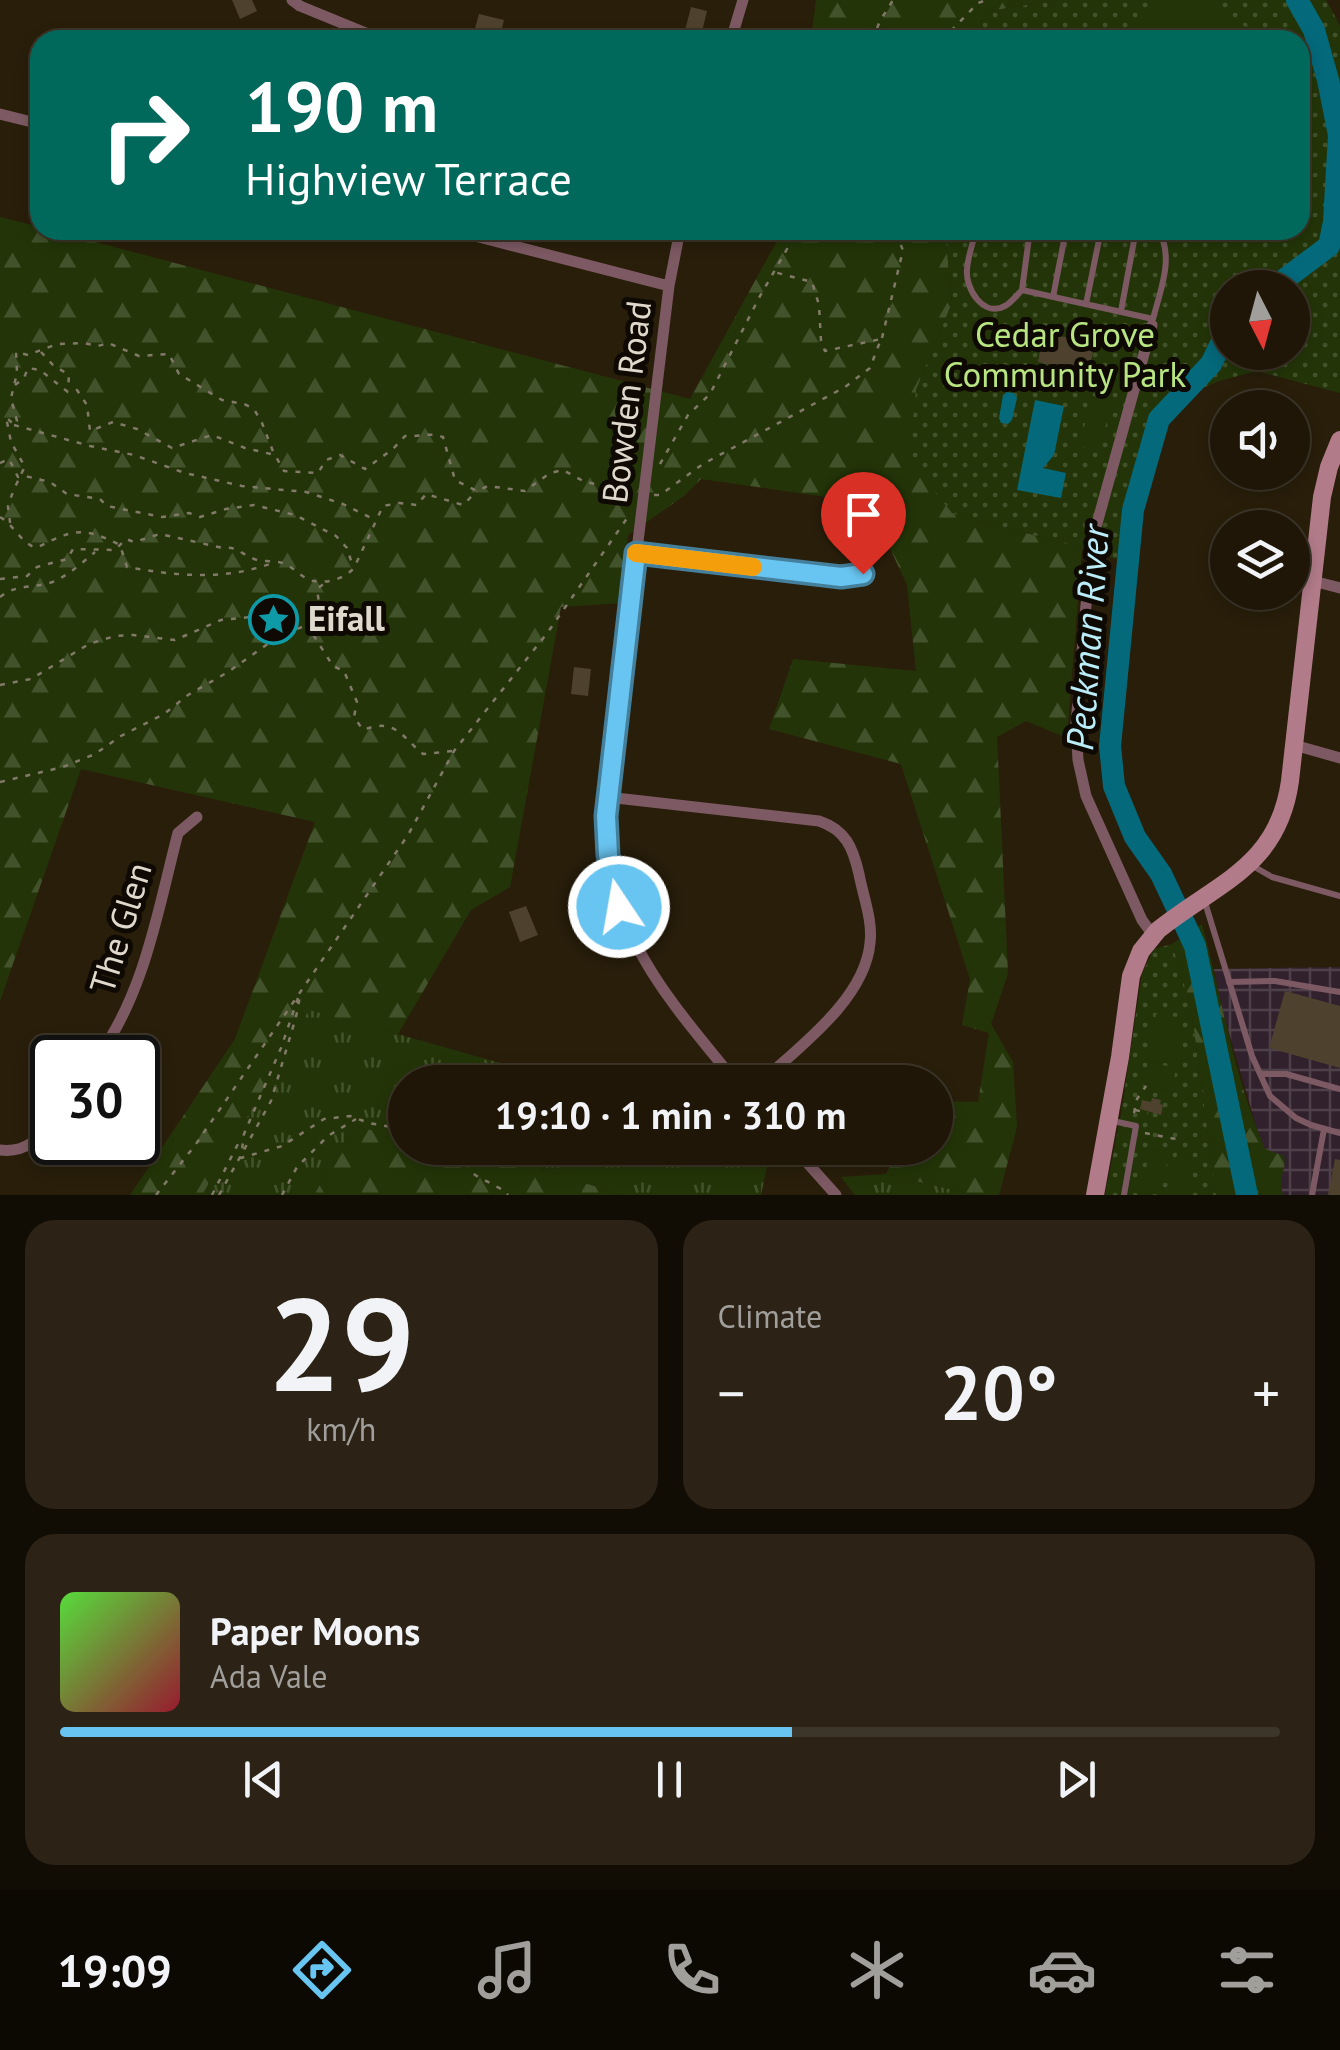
<!DOCTYPE html>
<meta charset="utf-8">
<style>
body{margin:0;font-family:"PT Sans",sans-serif;background:#2c2316;color:#f1f3f6;height:100vh;display:flex;flex-direction:column;font-size:38px;white-space:nowrap}
*{box-sizing:border-box;margin:0}
p{font-size:32px;color:#a19f9c}
.icon{flex:none;width:55px;height:55px;fill:none;stroke:currentColor;stroke-width:2;stroke-linecap:round;stroke-linejoin:round}
.map{position:relative;height:1195px;overflow:hidden}
.drawer{display:flex;flex-direction:column;gap:25px;padding:25px;background:#110c04;flex:1}
.drawer>*{flex:none}
.guide{position:absolute;left:30px;top:30px;width:1280px;height:210px;border-radius:30px;box-shadow:0 5px 15px #0003,0 0 0 2px #3c3529;background:#00695c;color:#fff;overflow:hidden}
.needle{width:65px;rotate:174deg}
.tools{position:absolute;left:1210px;top:270px;display:grid;gap:20px}
.tools a{display:grid;place-items:center;width:100px;height:100px;border-radius:50%;background:#1f1608;box-shadow:0 5px 15px #0003,0 0 0 2px #3c3529;font-size:50px}
.speed{position:absolute;left:30px;top:1035px;display:flex;gap:20px;font-size:50px;font-weight:700;text-align:center}
.speed>*{display:grid;place-content:center;width:130px;height:130px;border-radius:50%;background:#1f1608;box-shadow:0 5px 15px #0003,0 0 0 2px #3c3529;line-height:1}
.speed .limit{border:5px solid #111;border-radius:15px;background:#fff;color:#111}
.pin{position:absolute;display:grid;place-items:center;width:85px;height:85px;color:#fff;margin:-102px -42px;border-radius:50% 50% 50% 0;rotate:-45deg;box-shadow:0 0 10px #0007}
.pin .icon{rotate:45deg}
.me{position:absolute;width:110px;margin:-55px;rotate:348deg;stroke-linejoin:round;filter:drop-shadow(0 0 8px #0008)}
.turn{display:flex;align-items:center;gap:35px;height:210px;padding:0 50px;font-size:45px}
.turn .icon{width:130px;height:130px;stroke-width:2.5}
.turn b{display:block;font-size:70px;line-height:85px}
.big{font-size:75px;font-weight:600;line-height:1.1}
.drawer .tile{flex:1;display:flex;flex-direction:column;justify-content:center;gap:15px;min-width:0;padding:0 35px;border-radius:30px;background:#2c2316}
.drawer .dial{align-items:center;gap:0}
.dial b{font-size:130px;line-height:1}
.song{display:flex;align-items:center;gap:30px}
.cover{width:120px;height:120px;border-radius:15px;background:linear-gradient(135deg,hsl(110 70% 55%),hsl(350 70% 35%))}
.played{height:10px;border-radius:5px;background:linear-gradient(90deg,#68c4f0 60%,#3c3529 60%)}
.keys{display:flex;justify-content:space-around;direction:ltr}
.heat{display:flex;justify-content:space-between;align-items:center;font-size:55px;direction:ltr}
.drawer .tiles{flex:1;display:grid;gap:25px;grid-template-columns:1fr 1fr}
.tile:last-child{grid-column:span 2}
.trip{position:absolute;left:388px;top:1065px;width:565px;height:100px;border-radius:50px;background:#1f1608;box-shadow:0 5px 15px #0003,0 0 0 2px #3c3529;font-weight:600;line-height:100px;text-align:center}
.tab-bar{display:flex;height:160px;justify-content:space-around;align-items:center;background:#0c0903;color:#a19f9c}
.tab-bar .icon{width:70px;height:70px}
.tab-bar .on{color:#68c4f0}
.tab-bar b{font-size:45px;color:#f1f3f6}
.map>svg:first-child{display:block}
</style>
<div class="map">
<svg width="1340" height="1195" viewBox="0 0 1340 1195">
<defs>
<pattern id="industrial-grid" width="8" height="8" patternUnits="userSpaceOnUse" patternTransform="scale(2.5)"><rect width="8" height="8" fill="#31212c"/><path d="M0 4h8M4 0v8" fill="none" stroke="#4e4049"/></pattern>
<pattern id="grass-tufts" width="24" height="20" patternUnits="userSpaceOnUse" patternTransform="scale(2.5)"><rect width="24" height="20" fill="#233508"/><path d="M3 7l-1-3M5 7V3M7 7l1-3M15 17l-1-3M17 17v-4M19 17l1-3" fill="none" stroke="#42522b"/></pattern>
<pattern id="forest-firs" width="22" height="20" patternUnits="userSpaceOnUse" patternTransform="scale(2.5)"><rect width="22" height="20" fill="#233508"/><path d="M5 1l3.5 6h-7zM16 11l3.5 6h-7z" fill="#42522b"/></pattern>
<pattern id="park-dots" width="8" height="8" patternUnits="userSpaceOnUse" patternTransform="scale(2.5)"><rect width="8" height="8" fill="#233508"/><path d="M2 2h.1M6 6h.1" fill="none" stroke="#42522b" stroke-width="1.8" stroke-linecap="round"/></pattern>
</defs>
<rect width="100%" height="100%" fill="#291e0a"/>
<path fill="url(#industrial-grid)" d="M 1340,967 L 1340,1195 L 1283,1195 L 1279,1180 L 1285,1164 L 1265,1149 L 1256,1126 L 1223,1012 L 1214,969 Z"/>
<path fill="url(#grass-tufts)" d="M 309,1009 L 568,1082 L 405,1082 L 405,1138 L 354,1126 L 314,1195 L 202,1195 Z
M 445,1148 L 771,1148 L 761,1195 L 621,1195 L 509,1158 Z
M 886,1174 L 975,1195 L 855,1195 L 841,1177 Z"/>
<path fill="url(#forest-firs)" d="M 816,0 L 1058,0 L 990,11 L 967,40 L 811,40 Z
M 0,217 L 40,227 L 40,230 L 50,230 L 690,399 L 783,230 L 945,230 L 952,303 L 916,390 L 952,513 L 1082,548 L 1067,738 L 1026,721 L 997,737 L 1008,973 L 991,1024 L 1013,1062 L 1017,1127 L 999,1195 L 975,1195 L 886,1174 L 899,1148 L 935,1148 L 935,1101 L 978,1102 L 989,1033 L 962,1025 L 970,979 L 901,764 L 769,729 L 793,659 L 916,671 L 907,585 L 869,503 L 701,479 L 684,496 L 628,535 L 622,603 L 561,607 L 510,887 L 471,910 L 398,1034 L 309,1010 L 202,1195 L 130,1195 L 235,1039 L 315,822 L 81,769 L 0,1001 Z
M 1202,924 C 1222,999 1234,1077 1265,1149 L 1284,1156 C 1287,1173 1277,1174 1283,1195 L 1216,1195 L 1191,1008 L 1172,944 Z
M 354,1126 L 405,1138 L 405,1148 L 445,1148 L 509,1158 L 621,1195 L 314,1195 Z"/>
<path fill="url(#park-dots)" fill-rule="evenodd" d="M 1058,0 L 1326,0 L 1340,26 L 1340,393 L 1257,371 L 1219,381 L 1189,394 L 1166,427 L 1137,524 L 1131,564 L 1082,548 L 952,513 L 909,460 L 916,390 L 952,303 L 945,230 L 1300,230 L 1300,40 L 967,40 L 990,11 ZM 1228,288 L 1292,288 L 1292,352 L 1228,352 Z
M 1172,944 L 1191,1008 L 1216,1195 L 1105,1195 L 1121,1114 L 1142,974 L 1154,949 Z"/>
<path fill="#233508" d="M 1161,0 L 1203,0 L 1266,40 L 1117,40 L 1138,26 Z
M 1093,396 L 1112,401 L 1099,451 L 1079,445 Z
M 1156,1014 L 1183,1018 L 1176,1065 L 1148,1060 Z
M 1148,1062 L 1176,1068 L 1172,1091 L 1143,1085 Z
M 1150,1149 L 1169,1153 L 1161,1195 L 1141,1192 Z
M 1177,1154 L 1196,1158 L 1189,1195 L 1168,1195 Z"/>
<path fill="#04697b" d="M 1007,392 L 1014,393 L 1017,398 L 1012,420 L 1008,424 L 1001,423 L 999,418 L 1003,395 Z
M 1035,400 L 1064,406 L 1054,455 L 1043,468 L 1066,473 L 1061,498 L 1017,490 Z"/>
<g fill="none" stroke-linecap="round" stroke-linejoin="round">
<path stroke="#04697b" stroke-width="22" d="M 1273,288 L 1329,246 L 1334,222 L 1339,135 L 1328,80 L 1314,30 L 1297,0
M 1228,329 L 1211,364 L 1159,419 L 1133,510 L 1110,746 L 1114,786 L 1135,837 L 1161,874 L 1195,946 L 1247,1195"/>
</g>
<path fill="#4e422e" d="M 232,0 L 252,0 L 257,11 L 240,19 Z
M 691,7 L 707,11 L 700,40 L 683,38 Z
M 479,14 L 504,20 L 500,37 L 474,32 Z
M 1043,334 L 1095,341 L 1089,372 L 1038,362 Z
M 574,667 L 591,669 L 588,696 L 571,694 Z
M 526,906 L 538,935 L 520,942 L 509,912 Z
M 1285,991 L 1340,1006 L 1340,1068 L 1269,1048 Z
M 1152,1098 L 1161,1100 L 1160,1104 L 1163,1105 L 1161,1115 L 1140,1109 L 1142,1100 L 1151,1102 Z
M 1335,1159 L 1340,1160 L 1340,1195 L 1328,1195 Z"/>
<g fill="none" stroke-linecap="round" stroke-linejoin="round">
<path stroke="#827969" stroke-width="2.5" stroke-dasharray="5 8" stroke-linecap="butt" d="M 872,40 L 880,21 L 893,0
M 942,40 L 978,3 L 987,0
M 882,338 L 903,250 L 894,230
M 41,352 L 53,365 L 69,375 L 68,390
M 15,385 L 24,378 L 28,368 L 40,370 L 68,392 L 77,390 L 87,405 L 90,431 L 113,422 L 137,429 L 172,448 L 212,435 L 245,448 L 275,455 L 284,471 L 318,473 L 326,460 L 340,455 L 365,469 L 393,449 L 405,436 C 419,437 430,432 443,437 L 455,480 L 477,491 L 488,486 L 525,491 L 550,473 L 563,470 L 585,482 L 631,491
M 14,425 L 90,446 L 134,455 L 185,473 L 242,486 L 306,492 L 343,504 L 375,520
M 0,463 L 9,459 L 18,477 L 25,476 L 50,482 L 67,494 L 100,499 L 107,506 L 162,517 L 189,513 L 200,517 L 226,509 L 254,505 L 295,515 L 336,536 L 347,548 L 353,567
M 660,464 L 688,415 L 710,394 L 760,296 L 798,230
M 654,495 L 660,495 L 703,464 L 845,387 L 870,368 L 881,339 L 825,351 L 821,341 L 819,305 L 812,282 L 774,272
M 0,517 C 14,525 20,542 36,548 C 74,529 82,526 120,545 L 127,567 C 176,576 227,581 275,562
M 10,523 C 10,519 8,510 8,506 C 10,498 21,473 25,467 L 11,442 L 6,417 L 14,425 L 17,421 L 11,398 L 17,373 L 16,352 L 28,355 L 57,344 L 83,343 L 98,346 L 108,343 L 139,356 L 169,354 L 179,374 L 222,400 L 244,404 L 254,409 L 262,423 L 274,454
M 0,579 L 27,576 L 37,567 L 67,559 L 73,549 L 115,550 L 126,539 L 134,542 L 160,534 L 223,548 C 236,546 240,553 252,558 C 261,563 274,560 283,563 C 293,567 300,576 310,580 C 323,585 345,579 354,568 L 383,506 L 399,503 L 417,505 L 426,494 L 463,505 L 477,491
M 0,597 C 17,583 36,589 55,581 C 70,574 83,562 95,552
M 0,685 L 31,679 L 89,644 L 115,636 L 133,635 L 175,640 L 221,620 L 250,617 L 273,619 L 284,615 L 307,625 L 333,666 L 344,671 L 357,702 L 354,717 L 363,730 C 395,717 402,737 423,754 L 453,751
M 0,782 L 63,767 L 95,754 L 121,736 L 164,714 L 188,695 L 228,672 L 279,636 L 307,625 L 319,603 L 317,589 L 325,583
M 298,998 L 281,1048 L 244,1134 L 241,1158 L 282,1146 L 324,1119 L 350,1116 L 369,1123 L 403,1129 L 405,1131
M 1135,1110 L 1148,1113
M 1134,1113 L 1137,1099 L 1146,1086
M 1145,1133 L 1176,1139 L 1175,1141
M 432,1148 L 465,1159 L 475,1175 L 503,1190 L 508,1195
M 156,1195 L 196,1144 L 408,835 L 454,751 L 548,632 L 630,514
M 212,1195 L 241,1138
M 219,1195 L 271,1101 L 296,1017 L 301,991
M 282,1195 L 297,1167 L 328,1136 L 356,1119"/>
<path stroke="#7d5a63" stroke-width="6" d="M 976,230 C 973,243 968,256 967,269 C 965,288 983,318 1005,306 C 1011,303 1017,295 1022,290
M 1030,230 L 1022,290 L 1153,319
M 1053,297 L 1066,230
M 1086,304 L 1101,230
M 1121,311 L 1136,230
M 1153,319 C 1160,291 1175,256 1158,230
M 1251,865 L 1272,877 L 1340,896
M 1204,899 L 1252,1056 L 1270,1096 L 1296,1118 L 1311,1125 L 1340,1133
M 1229,982 L 1275,981 L 1340,992
M 1260,1074 L 1286,1074 L 1340,1089
M 1113,1121 L 1136,1126 L 1124,1195
M 1312,1195 L 1324,1129"/>
<path stroke="#7d5a63" stroke-width="11" d="M 292,0 L 300,6 L 383,40
M 731,40 L 743,0
M 0,114 L 40,124
M 452,230 L 669,286
M 680,230 L 669,286 L 607,797 C 600,925 660,989 736,1082
M 1152,325 L 1096,527 L 1086,605 L 1076,724 L 1078,760 L 1086,796 L 1142,920 L 1153,935
M 636,553 L 841,577 L 863,575
M 1313,581 L 1340,588
M 1294,745 L 1340,758
M 607,797 L 819,821 C 846,830 853,848 859,874 C 863,896 873,921 870,943 C 865,999 799,1047 761,1082
M 97,1058 C 145,993 158,909 178,833 L 197,817
M 794,1148 L 836,1195
M 0,1150 C 27,1153 38,1139 52,1119"/>
<path stroke="#b27b8a" stroke-width="18" d="M 1095,1195 L 1120,1057 L 1131,976 L 1141,951 L 1158,930 C 1218,882 1278,867 1290,781 L 1322,497 L 1329,467 L 1340,440"/>
</g>
<g fill="none" stroke-linecap="round" stroke-linejoin="round">
<defs>
<path id="route" d="M 619,907 L 608,855 L 606,816 L 636,553 L 841,577 L 863,574"/>
</defs>
<use href="#route" stroke="#447f9c" stroke-width="25"/>
<use href="#route" stroke="#68c4f0" stroke-width="18"/>
<path stroke="#f59e0b" stroke-width="18" d="M 636,553 L 753,567"/>
</g>
<defs>
<symbol id="sight-ring" viewBox="-11 -11 22 22"><circle r="9.5" fill="#0e0903" stroke="#0f9aa8" stroke-width="1.5"/><path d="M0-6L1.8-2.2L6-1.7L2.9 1.2L3.7 5.4L0 3.3L-3.7 5.4L-2.9 1.2L-6-1.7L-1.8-2.2Z" fill="#0f9aa8"/></symbol>
</defs>
<g fill-rule="evenodd">
<use href="#sight-ring" x="246" y="592" width="55" height="55"/>
</g>
<g text-anchor="middle" stroke-width="10" stroke-linejoin="round" paint-order="stroke">
<g font-size="35" fill="#b8e582" stroke="#0e0903">
<text x="1065" y="347">Cedar Grove<tspan x="1065" dy="40">Community Park</tspan></text>
</g>
<g font-size="35" fill="#dfd8cc" stroke="#0e0903">
<text transform="translate(627 402) rotate(-83)" y="12">Bowden Road</text>
<text transform="translate(121 928) rotate(-73)" y="12">The Glen</text>
</g>
<g font-size="35" font-weight="bold" fill="#dfd8cc" stroke="#0e0903" text-anchor="start">
<text x="308" y="631">Eifall</text>
</g>
<g font-size="38" font-style="italic" fill="#baecf9" stroke="#0e0903">
<text transform="translate(1088 638) rotate(-86)" y="13">Peckman River</text>
</g>
</g>
</svg>
<div class="tools">
<a><svg class="needle" viewBox="-14 -14 28 28"><path d="M0-13l5 13h-10z" fill="#e53935"/><path d="M0 13l5-13h-10z" fill="#a19f9c"/></svg></a>
<a><svg class="icon" aria-label="sound" viewBox="0 0 24 24"><path d="M4 9h4l5-4v14l-5-4H4zM17 9q2 3 0 6"/></svg></a>
<a><svg class="icon" aria-label="layers" viewBox="0 0 24 24"><path d="M12 4l9 5-9 5-9-5zM3 14l9 5 9-5"/></svg></a>
</div>
<div class="speed"><div class="limit">30</div></div>
<div class="pin" style="left:863px;top:574px;background:#d93025"><svg class="icon" aria-label="arrive" viewBox="0 0 24 24"><path d="M6 21V4h12l-3 4 3 4H6"/></svg></div>
<svg class="me" style="left:619px;top:907px" viewBox="-20 -20 40 40"><circle r="17" fill="#68c4f0" stroke="#fff" stroke-width="3"/><path d="M0-11L8 9 0 5-8 9z" fill="#fff"/></svg>
<div class="trip">19:10 · 1 min · 310 m</div>
<div class="guide">
<div class="turn"><svg class="icon" aria-label="right" viewBox="0 0 24 24"><path d="M7 20v-9h11M14 6l5 5-5 5"/></svg><div><b>190 m</b>Highview Terrace</div></div>
</div>
</div>
<section class="drawer">
<div class="tiles">
<div class="tile dial"><b>29</b><p>km/h</p></div>
<div class="tile"><p>Climate</p>
<div class="heat"><a>−</a><b class="big">20°</b><a>+</a></div>
</div>
<div class="tile">
<div class="song"><i class="cover"></i><div><b>Paper Moons</b><p>Ada Vale</p></div></div>
<div class="played"></div>
<div class="keys"><svg class="icon" aria-label="previous" viewBox="0 0 24 24"><path d="M18 5L8 12l10 7zM5 5v14"/></svg><svg class="icon" aria-label="pause" viewBox="0 0 24 24"><path d="M8 5v14M16 5v14"/></svg><svg class="icon" aria-label="next" viewBox="0 0 24 24"><path d="M6 5l10 7-10 7zM19 5v14"/></svg></div>
</div>
</div>
</section>
<nav class="tab-bar">
<b>19:09</b>
<svg class="icon on" aria-label="directions" viewBox="0 0 24 24"><path d="M12 3l9 9-9 9-9-9zM9 14v-3h6M13 9l2 2-2 2"/></svg>
<svg class="icon" aria-label="music" viewBox="0 0 24 24"><path d="M9 18V5l10-2v13"/><circle cx="6" cy="18" r="3"/><circle cx="16" cy="16" r="3"/></svg>
<svg class="icon" aria-label="phone" viewBox="0 0 24 24"><path d="M5 4h4l2 5-3 2q2 4 5 5l2-3 5 2v4C11 20 4 13 5 4z"/></svg>
<svg class="icon" aria-label="climate" viewBox="0 0 24 24"><path d="M12 3v18M4 7l16 10M4 17L20 7"/></svg>
<svg class="icon" aria-label="car" viewBox="0 0 24 24"><path d="M5 17H2v-5l4-1 3-4h7l3 4 3 1v5h-3M9 17h6M6 11h13"/><circle cx="7" cy="17" r="2"/><circle cx="17" cy="17" r="2"/></svg>
<svg class="icon" aria-label="filters" viewBox="0 0 24 24"><path d="M4 7h16M4 17h16"/><circle cx="9" cy="7" r="2"/><circle cx="15" cy="17" r="2"/></svg>
</nav>
